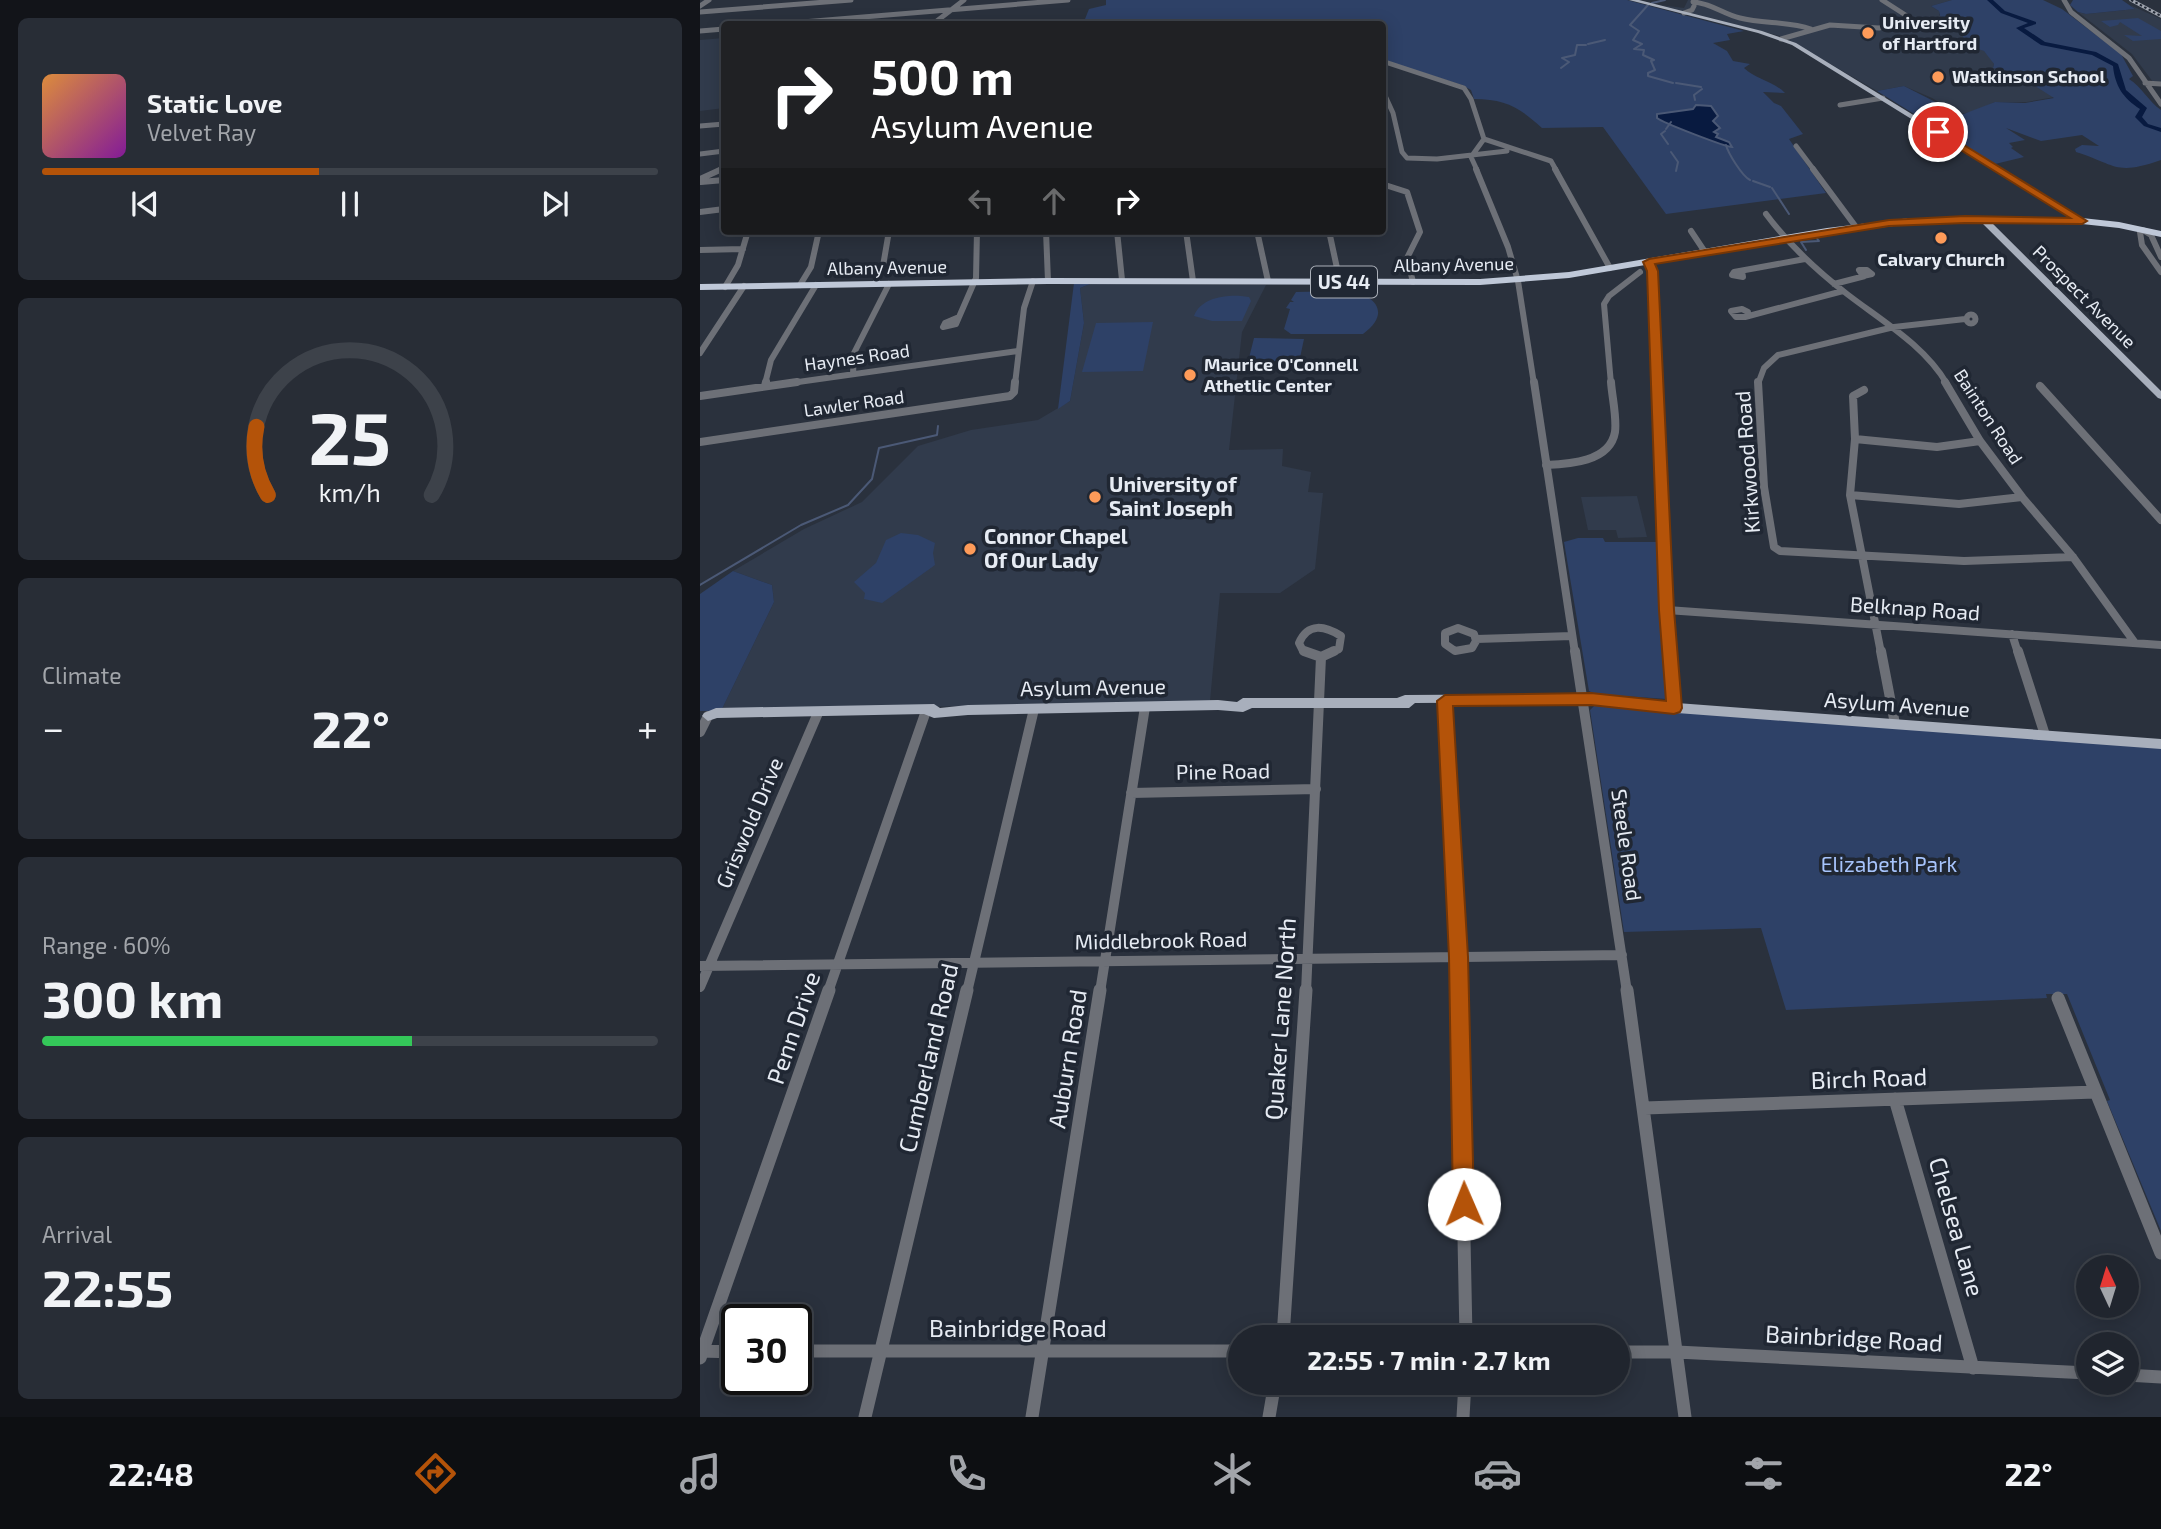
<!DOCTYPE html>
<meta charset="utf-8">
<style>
body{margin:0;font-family:"Exo 2",sans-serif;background:#282d36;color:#f1f3f6;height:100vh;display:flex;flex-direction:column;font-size:26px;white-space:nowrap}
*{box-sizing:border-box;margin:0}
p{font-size:23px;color:#a2a5aa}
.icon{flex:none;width:38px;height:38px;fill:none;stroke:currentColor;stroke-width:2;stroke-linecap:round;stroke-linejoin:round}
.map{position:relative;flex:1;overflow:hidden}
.sheet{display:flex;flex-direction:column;gap:18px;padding:18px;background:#121419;width:700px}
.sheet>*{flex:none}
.guide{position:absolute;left:21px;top:21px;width:665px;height:214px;border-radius:7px;box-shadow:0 4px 18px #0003,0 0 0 2px #3d424a;background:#202124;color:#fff;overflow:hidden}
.needle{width:46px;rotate:356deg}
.fabs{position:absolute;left:1376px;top:1255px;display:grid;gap:14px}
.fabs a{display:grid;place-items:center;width:63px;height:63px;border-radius:50%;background:#20252e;box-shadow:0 4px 18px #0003,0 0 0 2px #3d424a;font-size:35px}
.speed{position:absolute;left:21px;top:1304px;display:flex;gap:14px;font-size:35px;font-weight:700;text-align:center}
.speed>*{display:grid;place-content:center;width:91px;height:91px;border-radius:50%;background:#20252e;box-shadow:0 4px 18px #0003,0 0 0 2px #3d424a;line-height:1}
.speed .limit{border:4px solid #111;border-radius:10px;background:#fff;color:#111}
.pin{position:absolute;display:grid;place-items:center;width:60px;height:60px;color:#fff;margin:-30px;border:4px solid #fff;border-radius:50%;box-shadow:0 2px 7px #0007}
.me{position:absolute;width:77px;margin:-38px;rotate:359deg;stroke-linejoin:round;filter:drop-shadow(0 0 5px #0008)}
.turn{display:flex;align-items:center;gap:24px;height:147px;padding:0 35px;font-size:32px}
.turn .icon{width:91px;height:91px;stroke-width:2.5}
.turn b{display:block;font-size:49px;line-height:60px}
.lanes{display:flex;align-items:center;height:66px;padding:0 35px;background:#0003;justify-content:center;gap:35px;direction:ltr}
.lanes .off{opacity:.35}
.big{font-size:52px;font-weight:700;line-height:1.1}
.sheet .card{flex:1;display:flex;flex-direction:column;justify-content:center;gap:10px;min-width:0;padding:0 24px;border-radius:10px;background:#282d36}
.sheet .dial{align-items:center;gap:0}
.dial svg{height:182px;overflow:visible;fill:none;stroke:#3d424a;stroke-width:7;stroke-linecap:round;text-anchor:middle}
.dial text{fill:#f1f3f6;stroke:none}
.song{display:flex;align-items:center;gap:21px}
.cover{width:84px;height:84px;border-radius:10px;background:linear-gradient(135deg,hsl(30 70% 55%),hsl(290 70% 35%))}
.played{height:7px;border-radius:4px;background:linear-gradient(90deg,#b45309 45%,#3d424a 45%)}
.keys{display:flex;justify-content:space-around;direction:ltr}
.heat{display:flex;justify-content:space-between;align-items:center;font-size:38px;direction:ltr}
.charge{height:10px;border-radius:5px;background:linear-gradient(90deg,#34c759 60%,#3d424a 0)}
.trip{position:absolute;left:528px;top:1325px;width:402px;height:70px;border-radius:35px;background:#20252e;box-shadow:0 4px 18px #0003,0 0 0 2px #3d424a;font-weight:700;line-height:70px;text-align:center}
.tab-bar{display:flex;height:112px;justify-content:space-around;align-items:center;background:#0d0f12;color:#a2a5aa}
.tab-bar .icon{width:49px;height:49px}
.tab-bar .selected{color:#b45309}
.tab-bar b{font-size:32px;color:#f1f3f6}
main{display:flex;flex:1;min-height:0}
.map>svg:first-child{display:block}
</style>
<main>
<section class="sheet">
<div class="card">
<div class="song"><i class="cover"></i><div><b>Static Love</b><p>Velvet Ray</p></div></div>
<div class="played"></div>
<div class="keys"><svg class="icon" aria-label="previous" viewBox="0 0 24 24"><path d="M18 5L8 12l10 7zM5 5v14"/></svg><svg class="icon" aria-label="pause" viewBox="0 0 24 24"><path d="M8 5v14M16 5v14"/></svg><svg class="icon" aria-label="next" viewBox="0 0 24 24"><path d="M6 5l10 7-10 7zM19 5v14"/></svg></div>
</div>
<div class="card dial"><svg viewBox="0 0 100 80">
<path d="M14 69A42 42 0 1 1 86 69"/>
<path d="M14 69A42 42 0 0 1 9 39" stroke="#b45309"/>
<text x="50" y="56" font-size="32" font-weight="700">25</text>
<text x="50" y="72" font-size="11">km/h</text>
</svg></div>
<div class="card"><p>Climate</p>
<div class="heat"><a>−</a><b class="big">22°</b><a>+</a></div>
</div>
<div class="card"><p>Range · 60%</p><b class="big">300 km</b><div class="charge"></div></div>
<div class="card"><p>Arrival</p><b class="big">22:55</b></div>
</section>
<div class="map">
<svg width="1461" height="1417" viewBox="0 0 1461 1417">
<rect width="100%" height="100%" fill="#2a313d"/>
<path fill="#313b4c" d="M 988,0 L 1252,0 L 1231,6 L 1239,11 L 1239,15 L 1266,30 L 1264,35 L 1267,40 L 1287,53 L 1294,64 L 1293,68 L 1313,72 L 1355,97 L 1327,102 L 1295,102 L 1273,112 L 1258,114 L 1232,98 L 1204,86 L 1177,91 L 1084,37 L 960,5 L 984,8 Z
M 1430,5 L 1461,19 L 1461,82 L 1453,82 L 1432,54 L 1378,12 L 1386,14 L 1435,9 Z
M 24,38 L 24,108 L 0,111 L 0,40 Z
M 390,284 L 566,285 L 542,332 L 529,450 L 583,449 L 582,466 L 611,472 L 608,492 L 623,493 L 615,569 L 580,593 L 520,593 L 510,701 L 21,711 L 74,602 L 72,585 L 33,571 L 104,529 L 162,502 L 218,446 L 271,430 L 338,420 L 370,401 L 384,323 L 380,288 Z
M 937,496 L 947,537 L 918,538 L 916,530 L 888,530 L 881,497 Z"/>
<path fill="#2e4167" d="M 406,0 L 927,0 L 1044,31 L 1027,34 L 1030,40 L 1013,43 L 1027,51 L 1033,61 L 1050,64 L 1044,68 C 1055,79 1073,81 1085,93 L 1063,92 L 1074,103 L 1081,106 L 1103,134 L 1089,139 L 1126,193 L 966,214 L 903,127 L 842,128 C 819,107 805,99 774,99 L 771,90 L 762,85 L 683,60 L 682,24 L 383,24 L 389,9 L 406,5 Z
M 1252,0 L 1343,0 L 1362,9 L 1421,54 L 1433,76 L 1429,79 C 1442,87 1448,101 1461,110 L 1461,160 C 1415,176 1417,165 1376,152 L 1375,149 L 1382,145 L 1399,146 L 1382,135 L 1341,141 L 1306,128 L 1325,140 L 1309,143 L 1313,147 L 1311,148 L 1324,157 L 1295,164 L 1177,91 L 1204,86 L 1261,115 L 1295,102 L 1325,103 L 1354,98 L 1313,72 L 1293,68 L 1294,64 L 1284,51 L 1266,45 L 1270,43 L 1263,37 L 1263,29 L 1240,16 L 1239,11 L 1231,6 Z
M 1373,0 L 1422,0 L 1435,9 L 1386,14 L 1378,12 L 1370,5 Z
M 1438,18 L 1461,31 L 1461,39 L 1433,41 L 1424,35 L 1442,36 L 1420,22 L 1418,25 L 1410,27 L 1401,21 Z
M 374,283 L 390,284 L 380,288 L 384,323 L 370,401 L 358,409 Z
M 643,291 C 676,293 692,313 663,334 L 591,334 L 584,329 L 590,309 L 586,308 L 590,302 L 594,302 L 591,300 L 596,292 Z
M 541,296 L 549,297 L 551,301 L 542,321 L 512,321 L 494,316 C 501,298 524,295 541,296 Z
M 453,322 L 443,371 L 382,372 L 396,323 Z
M 554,338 L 604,339 L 598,367 L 547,366 Z
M 201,533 L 218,535 L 235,543 L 233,553 L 235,565 L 182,603 L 164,599 L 165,593 L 154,582 L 176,563 L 186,540 Z
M 878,538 L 903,538 L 905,542 L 957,542 L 967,699 L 895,694 L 889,691 L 864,542 Z
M 33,571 L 72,585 L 74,602 L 21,711 L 0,711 L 0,594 Z
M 896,704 L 1461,746 L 1461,1231 L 1407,1101 L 1410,1100 L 1367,994 L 1346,994 L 1347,998 L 1086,1010 L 1061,928 L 924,932 L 890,710 Z"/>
<path fill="#081a40" stroke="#4b5976" stroke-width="2" d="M 996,105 L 1011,106 L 1018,116 L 1013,121 L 1020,128 L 1014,132 L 1018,134 L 1016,137 L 1029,142 L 1032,147 C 1026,147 963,123 957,118 L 957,114 L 993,109 Z"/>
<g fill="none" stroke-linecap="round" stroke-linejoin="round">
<path stroke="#4b5976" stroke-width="2" d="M 952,3 L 965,0
M 948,5 L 930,25 L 939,31 L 933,40 L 942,44 L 934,49 L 944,50 L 943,55 L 954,60 L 951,61 L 955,70 L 948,73 L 948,76 L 973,83
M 888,44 L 905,40
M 861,68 L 869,62 L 862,58 L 875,55 L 877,45 L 886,45
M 976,83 L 1001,87
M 995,100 L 994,95 L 1002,89
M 966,129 L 971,122
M 965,131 L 961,134 L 968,144
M 1026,145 C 1028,153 1042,176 1050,180
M 971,152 L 978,162 L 976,171
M 1053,181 L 1070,187
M 1072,188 L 1089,214
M 1106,250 L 1101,242 L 1119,241 L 1115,236
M 0,585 L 101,525 L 148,505 L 172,479 L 179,448 L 237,435 L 238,426"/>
<path fill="#081a40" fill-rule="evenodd" d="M 1287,0 L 1293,0 L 1305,11 L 1336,22 L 1336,24 L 1324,28 L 1345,42 L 1396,52 L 1418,64 L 1426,90 L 1447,108 L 1442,117 L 1448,124 L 1461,128 L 1461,132 L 1444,126 L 1435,117 L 1440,109 C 1423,98 1415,86 1413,66 L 1392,55 L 1341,45 L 1316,28 L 1328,23 L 1301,13 Z"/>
<path stroke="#6d7077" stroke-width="5" d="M 1364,0 L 1371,12 L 1429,58 L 1461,104
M 993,2 C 1011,3 1023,14 1040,18 C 1063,24 1088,21 1111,29
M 0,6 L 9,0
M 0,12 L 151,0
M 984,13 L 992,10 L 994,6
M 78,24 L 368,0
M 233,24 L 264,0
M 311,24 L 349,24
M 0,31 L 24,29
M 1081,39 L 1130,25 L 1179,28 L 1207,21 L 1207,16 L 1182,0
M 682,61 L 764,88 L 771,99 L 784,139 L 851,161 L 856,170
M 1445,83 L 1461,84
M 682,89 L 693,113 L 702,152 L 707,158 L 737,159 L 807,151
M 1140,105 L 1183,98
M 0,126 L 24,124
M 1096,146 L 1114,170
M 0,154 L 24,151
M 19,170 L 24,168
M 777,170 L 771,157 L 784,139"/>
<path stroke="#6d7077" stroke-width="6" d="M 776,169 L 808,247 L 818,281 L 834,384
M 855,169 L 910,268
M 1113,169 L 1156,227
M 0,179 L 22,169
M 1,182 L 24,180
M 682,184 L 707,192 L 720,232 L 707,258 L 713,282
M 0,212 L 24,209
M 1066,214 C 1089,245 1116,270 1147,294 C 1182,321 1224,345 1247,384
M 346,231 L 348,281
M 417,231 L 422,280
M 486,231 L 493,281
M 557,231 L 568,281
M 629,231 L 640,282
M 991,231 L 1005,252
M 0,250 L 43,249
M 1461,257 L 1451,235 L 1443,230 L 1440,232 L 1442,245 L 1461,272
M 949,262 L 952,271 L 957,384
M 1159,270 L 1167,270 L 1172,274 L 1163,276 Z
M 1042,271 L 1043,277 L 1032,275 L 1034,272 L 1105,259
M 175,284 L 183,266 L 189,231
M 1134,284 L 1165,276
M 100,285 L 111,267 L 119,231
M 25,287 L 38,265 L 48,231
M1266.5 319a4.5 4.5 0 1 1 9 0a4.5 4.5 0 1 1-9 0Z
M 1048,316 L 1048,312 L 1042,309 L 1031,311 L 1036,317 L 1045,317 L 1143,291
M 259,317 L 245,323 L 243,327 L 256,324 L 276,278 L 277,231
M 0,353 L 44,286
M 153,374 L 154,353 L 189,284
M 65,384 L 71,360 L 116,285
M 84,384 L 318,351
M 315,384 L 324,308 L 333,281
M 911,384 L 904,304 L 909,296 L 940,272
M 1058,384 L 1064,368 L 1078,355 L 1194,327 L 1265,319"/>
<path stroke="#6d7077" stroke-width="8" d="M 834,382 L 875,653
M 957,382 L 970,653
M 1058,382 L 1064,487 L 1074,547 L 1080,551 L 1264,561 L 1373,557
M 1245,382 L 1280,441 L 1322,497 L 1373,557 L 1435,643
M 65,386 L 66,382
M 1340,386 L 1461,520
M 1164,390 L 1153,396 L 1155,439 L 1150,495 L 1181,653
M 0,396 L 97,382
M 1155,439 L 1237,447 L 1280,441
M 0,442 L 310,396 L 314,392 L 315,382
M 846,465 C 869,464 910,462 915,432 C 917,417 912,397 911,382
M 1150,495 L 1259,504 L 1322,497
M 967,610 L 1461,645
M 758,628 L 774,634 L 776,641 L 772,648 L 755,651 L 745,644 L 745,633 Z
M 1312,634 L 1318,653
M 776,639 L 872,636
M 609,653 L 603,651 L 599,643 C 608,622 625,626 641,636 L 639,649 L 630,653"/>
<path stroke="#6d7077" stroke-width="10" d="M 604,651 L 621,657 L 634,651
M 875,651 L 927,992
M 970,651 L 974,708
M 1181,651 L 1195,724
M 1318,651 L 1345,735
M 745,701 L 759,992
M 0,732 L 8,716
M 431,793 L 616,789
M 0,966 L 922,955
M 0,987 L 118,713
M 128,992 L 226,711
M 267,992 L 334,709
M 400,992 L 445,707
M 606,992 L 621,657"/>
<path stroke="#6d7077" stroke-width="13" d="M 759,990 L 766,1337
M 927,990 L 985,1417
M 1358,998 L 1461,1253
M 1195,1099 L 1273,1368
M 945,1108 L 1395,1092
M 583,1337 L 606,990
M 0,1351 L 37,1352
M 96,1351 L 541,1351
M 919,1352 L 977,1352 L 1388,1373
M 0,1358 L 129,990
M 1426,1375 L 1461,1377
M 165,1417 L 267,990
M 332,1417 L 400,990
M 569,1417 L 575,1382
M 763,1417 L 765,1382"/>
<path fill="#a8afbc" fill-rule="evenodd" d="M 929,0 L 939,0 L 1062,31 L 1096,43 L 1386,221 L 1379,223 L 1092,45 L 1058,33 Z
M 1281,218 L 1287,218 L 1461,391 L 1461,399 L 1458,398 L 1281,222 Z
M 876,694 L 937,700 L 1461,739 L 1461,749 L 937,710 L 876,702 L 715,703 L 709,708 L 552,708 L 543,712 L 518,710 L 268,715 L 234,718 L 224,714 L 17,718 L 8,721 L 2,716 L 4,713 L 16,708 L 234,704 L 240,708 L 268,705 L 518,700 L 537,702 L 543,698 L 697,698 L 705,695 Z"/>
<path fill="#bfc8d8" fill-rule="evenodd" d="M 1210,218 L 1382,218 L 1419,222 L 1461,231 L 1461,237 L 1419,228 L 1382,224 L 1210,224 L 1127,234 L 869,278 L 780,285 L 348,284 L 0,290 L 0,284 L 348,278 L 780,279 L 869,272 L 1127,228 Z"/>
<defs>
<path id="rail" d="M 1431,0 L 1461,16"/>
</defs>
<use href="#rail" stroke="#a0a5af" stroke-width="3.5"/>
<use href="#rail" stroke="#202733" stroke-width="2" stroke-dasharray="2.5" stroke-linecap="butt"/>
</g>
<path fill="#b45309" stroke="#753606" stroke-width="2" d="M 1238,129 L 1387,221 L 1382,224 L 1265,223 L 1189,226 L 955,264 L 958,271 L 974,610 L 982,708 L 980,712 L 974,714 L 891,705 L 753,706 L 768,957 L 774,1204 L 771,1211 L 764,1215 L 756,1211 L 753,1204 L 749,957 L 737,701 L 745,695 L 891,693 L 966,701 L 959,610 L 947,271 L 943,262 L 949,259 L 1189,220 L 1265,216 L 1370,218 L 1235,134 L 1235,130 Z"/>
<g fill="#fe9b59" stroke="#202733" stroke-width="2.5">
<circle cx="1168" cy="33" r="7"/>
<circle cx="1238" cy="77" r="7"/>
<circle cx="1241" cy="238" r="7"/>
<circle cx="490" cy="375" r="7"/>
<circle cx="395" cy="497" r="7"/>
<circle cx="270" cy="549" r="7"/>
</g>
<g text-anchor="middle" stroke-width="7" stroke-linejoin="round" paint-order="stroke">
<g font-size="18" font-weight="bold" fill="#e6ebf3" stroke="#202733" text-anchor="start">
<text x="1182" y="29">University<tspan x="1182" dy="21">of Hartford</tspan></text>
<text x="1252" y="83">Watkinson School</text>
<text x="1241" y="266" text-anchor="middle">Calvary Church</text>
<text x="504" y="371">Maurice O'Connell<tspan x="504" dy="21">Athetlic Center</tspan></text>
</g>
<g font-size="18" fill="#e6ebf3" stroke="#202733">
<text transform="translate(754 265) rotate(-1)" y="6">Albany Avenue</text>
<text transform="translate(187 268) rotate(-1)" y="6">Albany Avenue</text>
<text transform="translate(1384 297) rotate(45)" y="6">Prospect Avenue</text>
<text transform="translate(157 358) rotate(-8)" y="6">Haynes Road</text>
<text transform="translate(154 404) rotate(-8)" y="6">Lawler Road</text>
<text transform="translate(1288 417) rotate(57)" y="6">Bainton Road</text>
</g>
<rect fill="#202733" stroke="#abb0b9" stroke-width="2" x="611" y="266.5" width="66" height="31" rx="5"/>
<g font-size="19" font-weight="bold" fill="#e6ebf3">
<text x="644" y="289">US 44</text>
</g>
<g font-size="21" fill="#e6ebf3" stroke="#202733">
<text transform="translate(1048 462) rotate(-94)" y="7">Kirkwood Road</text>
<text transform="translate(1215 609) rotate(4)" y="7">Belknap Road</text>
<text transform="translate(393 688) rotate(-1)" y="7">Asylum Avenue</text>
<text transform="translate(1197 705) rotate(4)" y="7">Asylum Avenue</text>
<text transform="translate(523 772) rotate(-1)" y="7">Pine Road</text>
<text transform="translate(50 823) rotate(-67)" y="7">Griswold Drive</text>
<text transform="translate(926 845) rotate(82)" y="7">Steele Road</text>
<text transform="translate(461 941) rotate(-1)" y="7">Middlebrook Road</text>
</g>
<g font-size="21" font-weight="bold" fill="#e6ebf3" stroke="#202733" text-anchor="start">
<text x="409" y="492">University of<tspan x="409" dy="24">Saint Joseph</tspan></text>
<text x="284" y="544">Connor Chapel<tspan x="284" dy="24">Of Our Lady</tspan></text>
</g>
<g font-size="21" fill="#a7c4fc" stroke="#202733">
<text x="1189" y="872">Elizabeth Park</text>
</g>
<g font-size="24" fill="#e6ebf3" stroke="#202733">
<text transform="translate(581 1019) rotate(-86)" y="8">Quaker Lane North</text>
<text transform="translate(94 1028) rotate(-71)" y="8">Penn Drive</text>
<text transform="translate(229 1058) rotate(-77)" y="8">Cumberland Road</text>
<text transform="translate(368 1059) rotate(-81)" y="8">Auburn Road</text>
<text transform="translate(1169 1079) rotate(-2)" y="8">Birch Road</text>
<text transform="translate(1256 1227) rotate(74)" y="8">Chelsea Lane</text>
<text x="318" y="1337">Bainbridge Road</text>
<text transform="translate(1154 1339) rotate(3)" y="8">Bainbridge Road</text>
</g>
</g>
</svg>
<div class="fabs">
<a><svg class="needle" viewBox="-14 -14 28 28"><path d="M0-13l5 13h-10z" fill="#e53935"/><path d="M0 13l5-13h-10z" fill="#a2a5aa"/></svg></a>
<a><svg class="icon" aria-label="layers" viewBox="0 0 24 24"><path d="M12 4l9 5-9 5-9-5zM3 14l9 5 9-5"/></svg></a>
</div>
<div class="speed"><div class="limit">30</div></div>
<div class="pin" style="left:1238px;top:132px;background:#d93025"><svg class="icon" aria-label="arrive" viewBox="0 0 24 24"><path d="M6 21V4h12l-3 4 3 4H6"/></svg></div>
<svg class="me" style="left:764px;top:1204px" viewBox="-20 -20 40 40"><circle r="19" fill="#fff"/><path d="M0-13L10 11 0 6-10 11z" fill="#b45309"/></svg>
<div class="trip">22:55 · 7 min · 2.7 km</div>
<div class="guide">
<div class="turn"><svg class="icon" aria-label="right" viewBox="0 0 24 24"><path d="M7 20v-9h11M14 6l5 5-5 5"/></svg><div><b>500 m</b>Asylum Avenue</div></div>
<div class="lanes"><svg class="icon off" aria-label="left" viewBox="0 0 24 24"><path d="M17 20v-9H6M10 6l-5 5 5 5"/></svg><svg class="icon off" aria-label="ahead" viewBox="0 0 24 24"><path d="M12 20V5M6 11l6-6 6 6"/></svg><svg class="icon" aria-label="right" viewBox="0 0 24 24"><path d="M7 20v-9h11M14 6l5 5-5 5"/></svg></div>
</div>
</div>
</main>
<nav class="tab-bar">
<b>22:48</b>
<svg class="icon selected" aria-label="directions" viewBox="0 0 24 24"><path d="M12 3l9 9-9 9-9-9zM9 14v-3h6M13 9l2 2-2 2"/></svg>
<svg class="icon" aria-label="music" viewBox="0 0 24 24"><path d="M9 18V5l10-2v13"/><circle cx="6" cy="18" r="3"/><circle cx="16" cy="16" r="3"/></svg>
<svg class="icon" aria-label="phone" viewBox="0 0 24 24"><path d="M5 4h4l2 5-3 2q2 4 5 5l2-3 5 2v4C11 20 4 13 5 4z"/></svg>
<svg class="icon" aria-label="climate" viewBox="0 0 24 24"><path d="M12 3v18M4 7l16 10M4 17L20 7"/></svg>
<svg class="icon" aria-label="car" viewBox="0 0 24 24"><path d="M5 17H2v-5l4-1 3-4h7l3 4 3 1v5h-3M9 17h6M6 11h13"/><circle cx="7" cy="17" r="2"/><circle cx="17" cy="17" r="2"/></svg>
<svg class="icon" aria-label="filters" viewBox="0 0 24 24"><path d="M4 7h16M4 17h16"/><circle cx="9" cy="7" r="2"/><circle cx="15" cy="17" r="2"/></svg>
<b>22°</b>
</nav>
